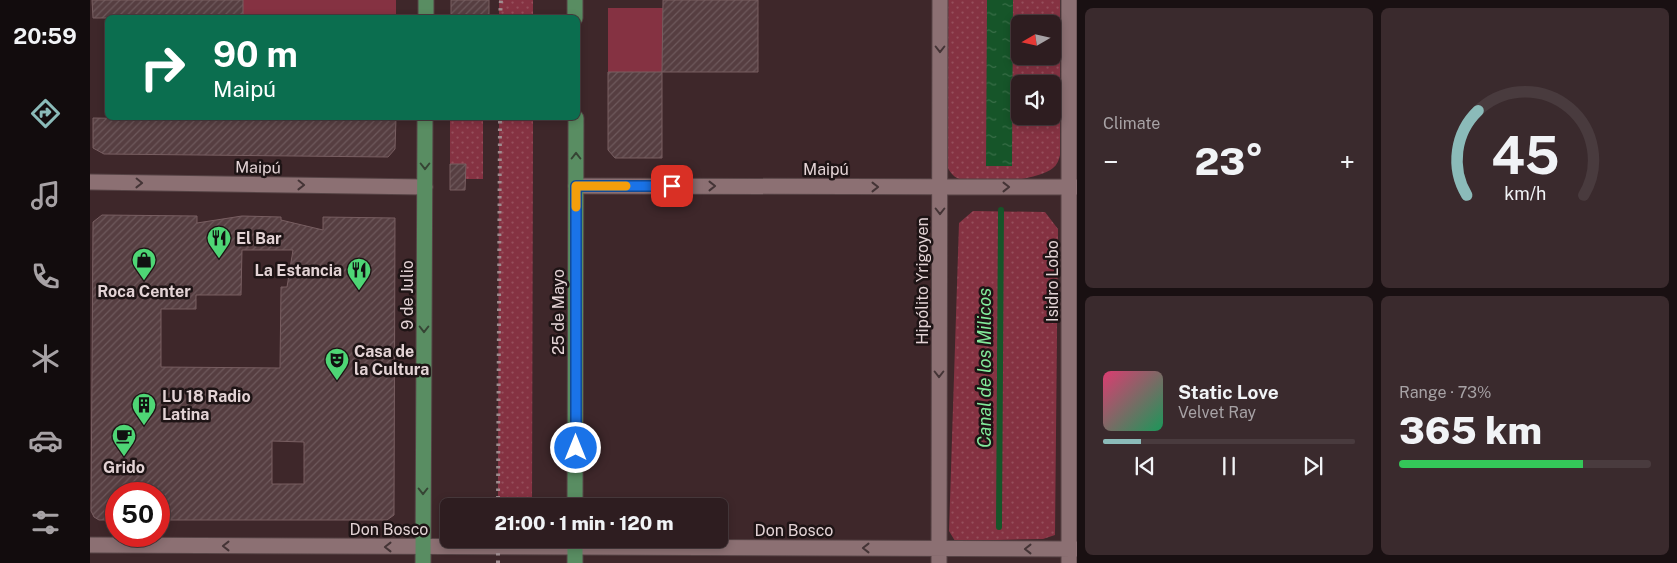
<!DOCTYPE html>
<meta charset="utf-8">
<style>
body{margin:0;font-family:"Public Sans",sans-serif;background:#3a2a2d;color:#f1f3f6;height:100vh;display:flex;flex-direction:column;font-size:19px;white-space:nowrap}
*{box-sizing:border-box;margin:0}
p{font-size:16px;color:#a7a2a5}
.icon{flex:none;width:28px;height:28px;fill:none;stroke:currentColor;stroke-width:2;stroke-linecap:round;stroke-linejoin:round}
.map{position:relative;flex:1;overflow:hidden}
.drawer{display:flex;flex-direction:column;gap:8px;padding:8px;background:#191012;width:600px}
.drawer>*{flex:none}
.top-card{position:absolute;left:15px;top:15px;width:475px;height:105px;border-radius:8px;box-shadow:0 2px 8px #0003,0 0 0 1px #493b3e;background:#0b6e4f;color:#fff;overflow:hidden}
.needle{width:32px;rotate:261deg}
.tools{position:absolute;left:921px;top:15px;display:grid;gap:10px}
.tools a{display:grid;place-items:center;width:50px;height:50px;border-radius:8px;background:#2e1d20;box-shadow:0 2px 8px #0003,0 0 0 1px #493b3e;font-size:25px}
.speed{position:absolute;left:15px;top:482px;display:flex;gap:10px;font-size:25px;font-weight:700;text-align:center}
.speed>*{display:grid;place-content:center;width:65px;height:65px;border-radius:50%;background:#2e1d20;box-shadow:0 2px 8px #0003,0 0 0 1px #493b3e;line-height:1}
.speed .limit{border:8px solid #d22;background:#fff;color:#111}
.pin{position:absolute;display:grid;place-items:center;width:42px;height:42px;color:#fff;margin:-21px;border-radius:10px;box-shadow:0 2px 8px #0006}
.me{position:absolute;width:55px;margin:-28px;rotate:0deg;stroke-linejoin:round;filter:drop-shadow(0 0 4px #0008)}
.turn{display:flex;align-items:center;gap:18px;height:105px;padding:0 25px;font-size:22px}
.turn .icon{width:65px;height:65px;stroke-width:2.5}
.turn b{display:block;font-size:35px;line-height:42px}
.big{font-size:38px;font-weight:800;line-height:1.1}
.drawer .widget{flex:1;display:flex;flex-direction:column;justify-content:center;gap:8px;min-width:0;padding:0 18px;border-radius:8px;background:#3a2a2d}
.drawer .dial{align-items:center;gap:0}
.dial svg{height:130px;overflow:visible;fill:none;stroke:#493b3e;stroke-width:7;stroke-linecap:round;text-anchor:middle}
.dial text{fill:#f1f3f6;stroke:none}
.song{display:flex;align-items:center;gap:15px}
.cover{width:60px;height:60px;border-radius:8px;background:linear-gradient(135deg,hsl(340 70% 55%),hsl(150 70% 35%))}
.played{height:5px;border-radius:2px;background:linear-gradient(90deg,#8bbbb9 15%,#493b3e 15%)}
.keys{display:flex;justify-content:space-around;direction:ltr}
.heat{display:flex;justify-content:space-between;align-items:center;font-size:28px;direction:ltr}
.charge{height:8px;border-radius:4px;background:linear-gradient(90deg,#34c759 73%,#493b3e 0)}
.drawer .tiles{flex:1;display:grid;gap:8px;grid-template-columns:repeat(2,1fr)}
.trip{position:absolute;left:350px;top:498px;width:288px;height:50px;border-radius:8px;background:#2e1d20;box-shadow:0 2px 8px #0003,0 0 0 1px #493b3e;font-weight:800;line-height:50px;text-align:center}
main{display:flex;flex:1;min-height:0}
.tabs{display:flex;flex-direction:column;width:90px;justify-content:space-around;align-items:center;background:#120c0d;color:#a7a2a5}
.tabs .icon{width:35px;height:35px}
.tabs .selected{color:#8bbbb9}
.tabs b{font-size:22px;color:#f1f3f6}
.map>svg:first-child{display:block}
</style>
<main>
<nav class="tabs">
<b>20:59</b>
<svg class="icon selected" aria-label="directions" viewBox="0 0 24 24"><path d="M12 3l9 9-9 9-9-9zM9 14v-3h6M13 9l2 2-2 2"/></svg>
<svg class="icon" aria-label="music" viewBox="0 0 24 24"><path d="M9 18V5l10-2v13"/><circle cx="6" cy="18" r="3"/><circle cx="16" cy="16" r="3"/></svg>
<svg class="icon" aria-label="phone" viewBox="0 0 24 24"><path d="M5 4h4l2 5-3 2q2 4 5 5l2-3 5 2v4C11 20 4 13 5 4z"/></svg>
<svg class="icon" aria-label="climate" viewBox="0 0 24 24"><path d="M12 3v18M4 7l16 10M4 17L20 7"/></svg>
<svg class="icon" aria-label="car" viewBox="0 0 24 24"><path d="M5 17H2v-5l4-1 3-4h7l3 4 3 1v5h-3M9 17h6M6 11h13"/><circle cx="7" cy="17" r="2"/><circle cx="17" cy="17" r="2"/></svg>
<svg class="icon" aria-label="filters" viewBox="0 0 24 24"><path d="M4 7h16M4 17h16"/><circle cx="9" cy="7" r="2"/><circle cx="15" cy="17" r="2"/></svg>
</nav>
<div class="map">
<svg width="987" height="563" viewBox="0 0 987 563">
<defs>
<pattern id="park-dots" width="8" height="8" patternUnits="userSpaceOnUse" patternTransform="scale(1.25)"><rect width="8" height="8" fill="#853242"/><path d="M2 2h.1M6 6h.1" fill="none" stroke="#964f5c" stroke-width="1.8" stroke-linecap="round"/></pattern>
<pattern id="water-ripples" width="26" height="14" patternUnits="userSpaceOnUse" patternTransform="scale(1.25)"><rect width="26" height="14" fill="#165529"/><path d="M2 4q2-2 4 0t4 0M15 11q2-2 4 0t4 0" fill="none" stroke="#386d47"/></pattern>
<pattern id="building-hatch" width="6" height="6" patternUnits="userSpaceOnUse" patternTransform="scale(1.25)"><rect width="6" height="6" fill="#563e41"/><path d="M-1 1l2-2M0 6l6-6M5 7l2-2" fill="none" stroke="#6e595c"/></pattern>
</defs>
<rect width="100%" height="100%" fill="#3e272a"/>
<path fill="#853242" d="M 153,0 L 306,0 L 306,17 L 153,17 Z
M 518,8 L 573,8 L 572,72 L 518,72 Z"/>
<path fill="url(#park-dots)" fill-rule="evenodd" d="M 409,0 L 443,0 L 443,17 L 409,17 Z
M 856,0 L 970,0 L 970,155 C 969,160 967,165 963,168 C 948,181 884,187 867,178 C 861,175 858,168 855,163 ZM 930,24 L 962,24 L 962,56 L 930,56 ZM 930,84 L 962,84 L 962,116 L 930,116 Z
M 360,118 L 393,118 L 393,179 L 375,179 L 360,164 Z
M 409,118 L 443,118 L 442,506 L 408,506 Z
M 883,211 L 955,212 L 968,229 L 965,535 L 953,539 L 865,541 L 859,531 L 869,223 Z"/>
<path fill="url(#water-ripples)" d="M 897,0 L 923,0 L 922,166 L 896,166 Z"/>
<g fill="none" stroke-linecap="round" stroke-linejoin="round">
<path stroke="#165529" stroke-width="6" d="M 909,527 L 911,210"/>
</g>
<path fill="url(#building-hatch)" stroke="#785e61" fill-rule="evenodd" d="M 2,0 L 153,0 L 153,18 L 3,18 Z
M 361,0 L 399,0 L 399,18 L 361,18 Z
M 573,0 L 668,0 L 668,72 L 572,72 Z
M 518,72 L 572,72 L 572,158 L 525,158 L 518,150 Z
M 3,118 L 140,120 L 140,118 L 306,118 L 305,149 L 298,157 L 14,154 L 3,148 Z
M 360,164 L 376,164 L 375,190 L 360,190 Z
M 12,215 L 107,216 L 107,223 L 152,216 L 191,217 L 191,220 L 233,230 L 233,217 L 305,218 L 304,515 L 297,520 L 69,520 L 69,494 L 26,494 L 26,520 L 9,520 L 4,517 L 1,511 L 3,222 ZM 152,250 L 203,250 L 197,287 L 191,287 L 190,368 L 71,367 L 71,309 L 106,309 L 106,295 L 151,295 ZM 182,441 L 214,442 L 214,484 L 182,484 Z"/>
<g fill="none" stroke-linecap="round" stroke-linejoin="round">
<defs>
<path id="minor" d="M 979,0 L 979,563
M 0,182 L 335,187
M 486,186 L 987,187
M 0,545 L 987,549
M 849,563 L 850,0"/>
<path id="major" d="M 485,0 L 485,18
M 336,18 L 336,0
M 485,506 L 486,118
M 333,563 L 335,118
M 485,563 L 485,539"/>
</defs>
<use href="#minor" stroke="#564345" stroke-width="17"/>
<use href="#major" stroke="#564345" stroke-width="17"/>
<use href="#minor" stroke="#8c7073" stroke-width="15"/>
<use href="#major" stroke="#598d62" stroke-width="15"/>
<path stroke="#a08d90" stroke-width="4" stroke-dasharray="2.5 5" stroke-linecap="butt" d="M 410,18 L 411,0
M 408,506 L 410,118
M 408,563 L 408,539"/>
</g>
<defs><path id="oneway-chevron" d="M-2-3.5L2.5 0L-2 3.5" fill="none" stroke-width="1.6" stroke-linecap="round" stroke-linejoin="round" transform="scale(1.25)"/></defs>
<g stroke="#443436">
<use href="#oneway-chevron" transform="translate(850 49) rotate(90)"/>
<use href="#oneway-chevron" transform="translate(49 183) rotate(1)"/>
<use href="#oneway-chevron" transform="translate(211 185) rotate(1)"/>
<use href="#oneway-chevron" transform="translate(622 186)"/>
<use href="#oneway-chevron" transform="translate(785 187)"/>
<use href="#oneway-chevron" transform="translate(916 187)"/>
<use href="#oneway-chevron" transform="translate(850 211) rotate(90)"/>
<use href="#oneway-chevron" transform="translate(849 374) rotate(90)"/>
<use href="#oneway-chevron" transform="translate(136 546) rotate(-180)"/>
<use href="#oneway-chevron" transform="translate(298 547) rotate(-180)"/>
<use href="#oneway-chevron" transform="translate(776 548) rotate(-180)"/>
<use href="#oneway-chevron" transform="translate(938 549) rotate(-180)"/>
</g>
<g stroke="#364434">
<use href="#oneway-chevron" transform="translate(486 156) rotate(-90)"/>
<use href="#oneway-chevron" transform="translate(335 166) rotate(90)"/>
<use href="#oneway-chevron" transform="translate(334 329) rotate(90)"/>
<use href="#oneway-chevron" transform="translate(333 491) rotate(90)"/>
</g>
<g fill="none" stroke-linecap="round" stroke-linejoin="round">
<defs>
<path id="route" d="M 486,448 L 486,186 L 582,186"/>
</defs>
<use href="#route" stroke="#114b97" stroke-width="12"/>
<use href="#route" stroke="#1a73e8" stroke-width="9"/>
<path stroke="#f59e0b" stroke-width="9" d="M 486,207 L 486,186 L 536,186"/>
</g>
<defs>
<symbol id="restaurant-pin" viewBox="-11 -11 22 30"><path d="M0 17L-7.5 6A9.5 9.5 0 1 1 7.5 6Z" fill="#4ed675" stroke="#1e1415"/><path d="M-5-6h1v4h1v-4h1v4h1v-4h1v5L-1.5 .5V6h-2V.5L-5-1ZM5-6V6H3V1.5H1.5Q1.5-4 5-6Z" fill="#111"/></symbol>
<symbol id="shop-pin" viewBox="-11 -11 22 30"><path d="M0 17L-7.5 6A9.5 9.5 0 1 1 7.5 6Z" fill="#4ed675" stroke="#1e1415"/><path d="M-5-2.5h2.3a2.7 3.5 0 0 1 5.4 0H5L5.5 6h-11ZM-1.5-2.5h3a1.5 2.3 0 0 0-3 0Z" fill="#111"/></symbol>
<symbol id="theatre-pin" viewBox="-11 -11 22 30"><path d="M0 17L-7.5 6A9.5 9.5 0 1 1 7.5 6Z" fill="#4ed675" stroke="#1e1415"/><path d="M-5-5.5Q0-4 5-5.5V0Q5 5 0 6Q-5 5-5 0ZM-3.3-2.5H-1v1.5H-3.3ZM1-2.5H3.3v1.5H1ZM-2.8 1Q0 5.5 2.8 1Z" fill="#111"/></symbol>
<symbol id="building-pin" viewBox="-11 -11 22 30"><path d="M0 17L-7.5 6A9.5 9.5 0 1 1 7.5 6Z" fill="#4ed675" stroke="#1e1415"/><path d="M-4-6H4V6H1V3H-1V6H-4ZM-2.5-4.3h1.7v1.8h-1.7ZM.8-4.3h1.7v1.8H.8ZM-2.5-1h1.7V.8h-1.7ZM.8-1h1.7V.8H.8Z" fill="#111"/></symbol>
<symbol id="cafe-pin" viewBox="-11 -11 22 30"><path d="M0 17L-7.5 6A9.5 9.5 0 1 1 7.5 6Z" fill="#4ed675" stroke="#1e1415"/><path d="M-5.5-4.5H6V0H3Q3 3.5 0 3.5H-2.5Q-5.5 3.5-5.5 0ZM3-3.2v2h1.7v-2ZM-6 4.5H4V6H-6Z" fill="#111"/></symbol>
</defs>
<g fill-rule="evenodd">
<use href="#restaurant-pin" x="115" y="224" width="28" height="38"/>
<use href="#shop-pin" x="40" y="246" width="28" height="38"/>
<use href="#restaurant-pin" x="255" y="256" width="28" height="38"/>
<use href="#theatre-pin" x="233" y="346" width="28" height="38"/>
<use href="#building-pin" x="40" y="391" width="28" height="38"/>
<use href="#cafe-pin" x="20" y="422" width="28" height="38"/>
</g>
<g text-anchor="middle" stroke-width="5" stroke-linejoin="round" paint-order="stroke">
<g font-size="16" fill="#e3d3d5" stroke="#1e1415">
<text transform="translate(168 167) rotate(1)" y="6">Maipú</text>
<text x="736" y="175">Maipú</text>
<text transform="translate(832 281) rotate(-90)" y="6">Hipólito Yrigoyen</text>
<text transform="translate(962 281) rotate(-90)" y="6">Isidro Lobo</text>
<text transform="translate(317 295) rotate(-90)" y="6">9 de Julio</text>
<text transform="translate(468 312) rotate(-90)" y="6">25 de Mayo</text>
<text x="299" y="535">Don Bosco</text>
<text x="704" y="536">Don Bosco</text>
</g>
<g font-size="16" font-weight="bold" fill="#e3d3d5" stroke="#1e1415" text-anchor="start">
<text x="146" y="244">El Bar</text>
<text x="252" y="276" text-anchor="end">La Estancia</text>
<text x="54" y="297" text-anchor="middle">Roca Center</text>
<text x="264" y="357">Casa de<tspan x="264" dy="18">la Cultura</tspan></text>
<text x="72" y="402">LU 18 Radio<tspan x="72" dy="18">Latina</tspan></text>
<text x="34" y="473" text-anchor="middle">Grido</text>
</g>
<g font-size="18" font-style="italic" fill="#83eb9b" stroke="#1e1415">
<text transform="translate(895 368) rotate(-90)" y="6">Canal de los Milicos</text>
</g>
</g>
</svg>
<div class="tools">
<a><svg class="needle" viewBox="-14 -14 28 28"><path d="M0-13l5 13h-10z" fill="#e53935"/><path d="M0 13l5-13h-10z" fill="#a7a2a5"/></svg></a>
<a><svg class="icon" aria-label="sound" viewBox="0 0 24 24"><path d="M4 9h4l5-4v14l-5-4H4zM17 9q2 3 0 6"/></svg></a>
</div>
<div class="speed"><div class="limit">50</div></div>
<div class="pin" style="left:582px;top:186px;background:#d93025"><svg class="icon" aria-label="arrive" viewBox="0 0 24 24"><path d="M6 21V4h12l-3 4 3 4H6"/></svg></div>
<svg class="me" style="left:486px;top:448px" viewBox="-20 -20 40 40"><circle r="17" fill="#1a73e8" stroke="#fff" stroke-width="3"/><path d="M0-11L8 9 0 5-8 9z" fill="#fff"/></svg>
<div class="trip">21:00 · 1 min · 120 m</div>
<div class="top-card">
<div class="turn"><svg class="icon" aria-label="right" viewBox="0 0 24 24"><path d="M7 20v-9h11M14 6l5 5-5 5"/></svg><div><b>90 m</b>Maipú</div></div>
</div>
</div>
<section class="drawer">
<div class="tiles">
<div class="widget"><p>Climate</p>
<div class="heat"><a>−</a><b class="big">23°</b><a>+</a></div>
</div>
<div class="widget dial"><svg viewBox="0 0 100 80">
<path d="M14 69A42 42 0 1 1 86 69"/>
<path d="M14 69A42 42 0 0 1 21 17" stroke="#8bbbb9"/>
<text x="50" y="56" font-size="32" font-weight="700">45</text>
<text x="50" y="72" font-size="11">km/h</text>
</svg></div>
<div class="widget">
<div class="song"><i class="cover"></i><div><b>Static Love</b><p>Velvet Ray</p></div></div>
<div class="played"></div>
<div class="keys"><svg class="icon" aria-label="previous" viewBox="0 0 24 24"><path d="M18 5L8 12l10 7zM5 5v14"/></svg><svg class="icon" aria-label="pause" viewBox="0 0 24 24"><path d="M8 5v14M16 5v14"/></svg><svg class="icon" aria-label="next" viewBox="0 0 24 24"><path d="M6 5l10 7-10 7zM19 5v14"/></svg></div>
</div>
<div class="widget"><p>Range · 73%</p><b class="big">365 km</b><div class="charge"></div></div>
</div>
</section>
</main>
